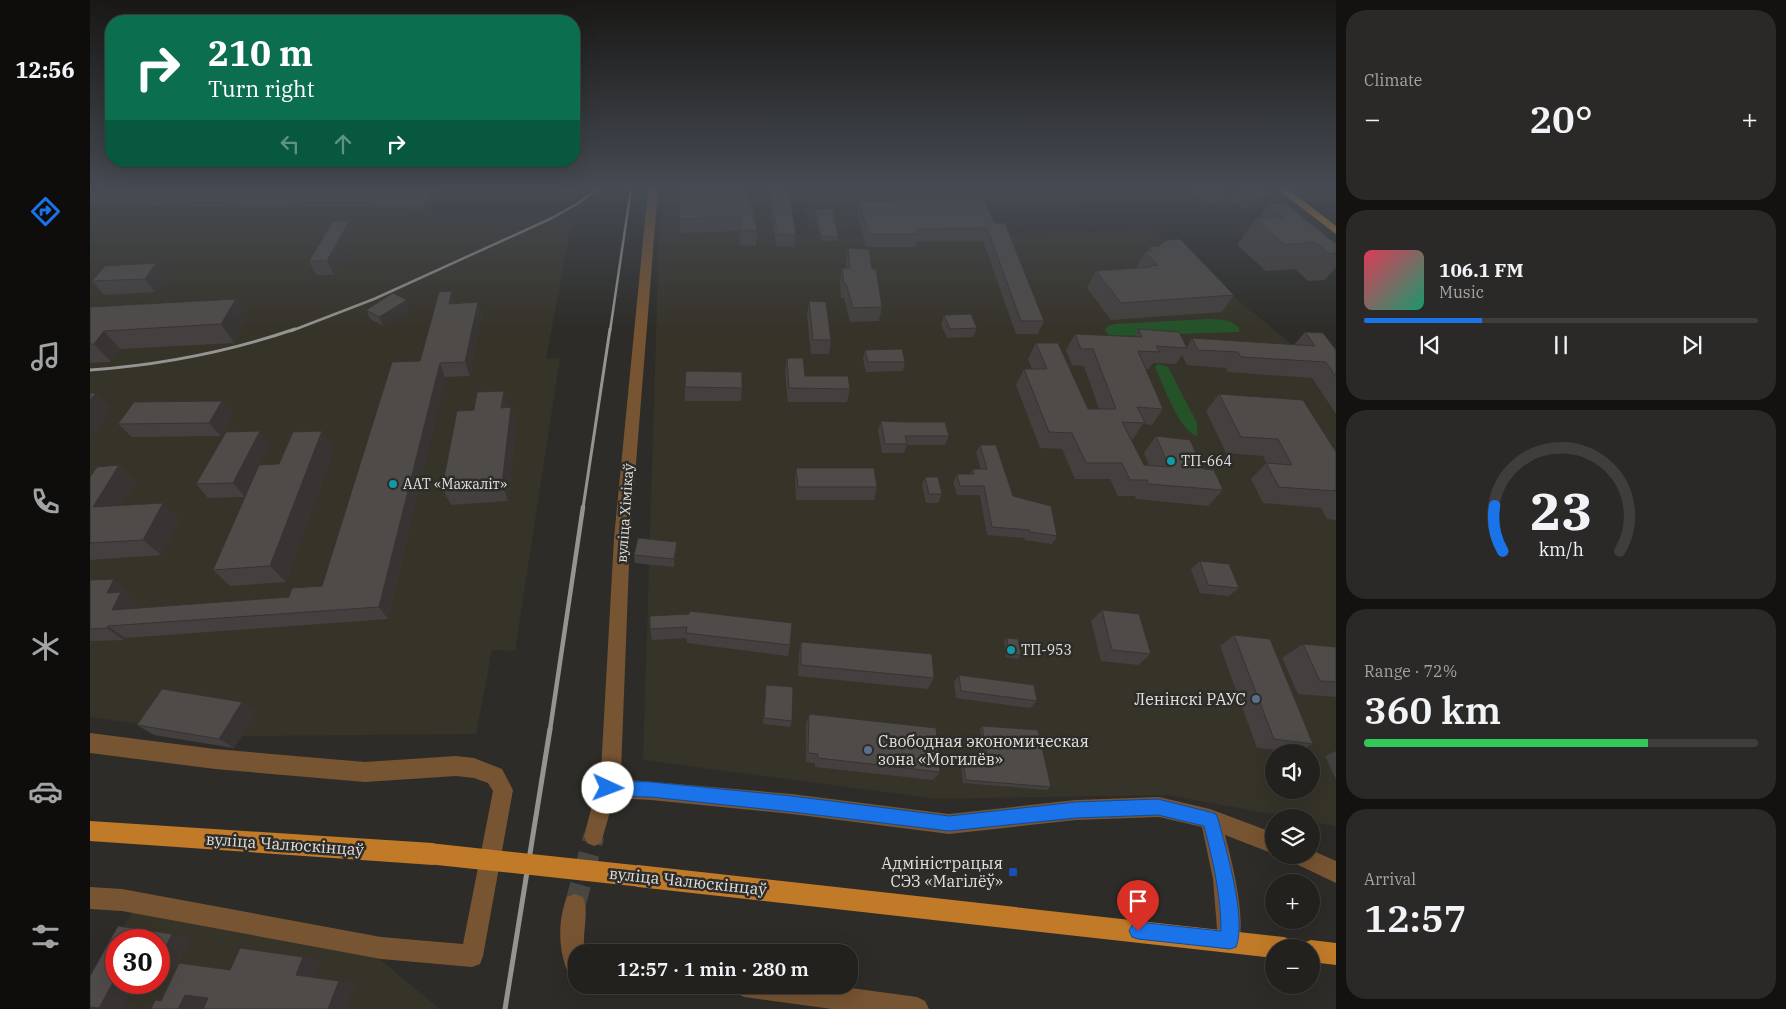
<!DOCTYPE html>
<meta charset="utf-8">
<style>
body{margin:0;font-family:"IBM Plex Serif",serif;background:#2a2927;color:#f1f3f6;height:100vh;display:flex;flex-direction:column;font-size:19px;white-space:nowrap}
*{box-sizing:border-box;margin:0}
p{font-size:16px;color:#a2a3a4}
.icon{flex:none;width:28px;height:28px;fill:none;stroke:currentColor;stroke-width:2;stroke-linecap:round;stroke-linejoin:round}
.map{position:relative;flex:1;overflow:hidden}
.details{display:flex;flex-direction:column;gap:10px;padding:10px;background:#131210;width:450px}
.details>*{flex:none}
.guide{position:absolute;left:15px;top:15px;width:475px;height:152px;border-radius:20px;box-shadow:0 5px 20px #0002,0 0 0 1px #3f3e3c;background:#0b6e4f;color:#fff;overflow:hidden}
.fabs{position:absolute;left:1175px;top:744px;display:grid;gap:10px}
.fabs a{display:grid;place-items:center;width:55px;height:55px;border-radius:50%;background:#22211e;box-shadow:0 5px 20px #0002,0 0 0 1px #3f3e3c;font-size:25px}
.speed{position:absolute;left:15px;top:929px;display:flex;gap:10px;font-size:25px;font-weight:700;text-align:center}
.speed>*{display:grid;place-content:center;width:65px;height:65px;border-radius:50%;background:#22211e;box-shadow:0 5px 20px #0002,0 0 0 1px #3f3e3c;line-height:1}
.speed .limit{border:8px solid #d22;background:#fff;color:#111}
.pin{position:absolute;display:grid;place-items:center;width:42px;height:42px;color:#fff;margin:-51px -21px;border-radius:50% 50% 50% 0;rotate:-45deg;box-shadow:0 0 5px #0007}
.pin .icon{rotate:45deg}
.me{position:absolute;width:55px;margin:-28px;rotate:92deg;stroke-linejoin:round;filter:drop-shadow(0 0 4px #0008)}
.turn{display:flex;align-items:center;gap:18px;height:105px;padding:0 20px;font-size:22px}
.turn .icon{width:65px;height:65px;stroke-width:2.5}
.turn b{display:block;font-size:35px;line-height:42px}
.lanes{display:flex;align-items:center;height:48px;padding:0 20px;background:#0003;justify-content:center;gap:25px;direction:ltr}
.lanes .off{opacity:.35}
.big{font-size:38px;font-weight:600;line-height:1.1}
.details .widget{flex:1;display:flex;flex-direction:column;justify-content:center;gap:8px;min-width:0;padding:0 18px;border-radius:20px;background:#2a2927}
.details .dial{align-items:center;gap:0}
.dial svg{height:130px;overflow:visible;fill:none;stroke:#3f3e3c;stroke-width:7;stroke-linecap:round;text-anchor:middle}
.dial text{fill:#f1f3f6;stroke:none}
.song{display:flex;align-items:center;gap:15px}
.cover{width:60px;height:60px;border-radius:8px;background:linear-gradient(135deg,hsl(350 70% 55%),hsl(160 70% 35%))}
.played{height:5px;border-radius:2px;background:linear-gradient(90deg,#1a73e8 30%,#3f3e3c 30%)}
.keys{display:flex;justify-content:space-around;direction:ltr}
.heat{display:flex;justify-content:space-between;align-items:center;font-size:28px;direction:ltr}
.charge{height:8px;border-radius:4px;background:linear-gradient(90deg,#34c759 72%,#3f3e3c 0)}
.trip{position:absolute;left:478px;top:944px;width:290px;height:50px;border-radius:20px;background:#22211e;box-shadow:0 5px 20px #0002,0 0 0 1px #3f3e3c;font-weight:600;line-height:50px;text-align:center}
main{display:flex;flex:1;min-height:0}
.menu{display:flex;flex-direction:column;width:90px;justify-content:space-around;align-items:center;background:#0e0d0c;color:#a2a3a4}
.menu .icon{width:35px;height:35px}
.menu .active{color:#1a73e8}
.menu b{font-size:22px;color:#f1f3f6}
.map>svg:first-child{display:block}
</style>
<main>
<nav class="menu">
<b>12:56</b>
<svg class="icon active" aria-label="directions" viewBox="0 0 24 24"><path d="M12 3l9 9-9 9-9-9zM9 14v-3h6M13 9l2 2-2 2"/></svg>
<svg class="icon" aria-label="music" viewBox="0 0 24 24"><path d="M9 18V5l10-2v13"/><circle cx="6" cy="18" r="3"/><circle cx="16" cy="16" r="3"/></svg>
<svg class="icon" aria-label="phone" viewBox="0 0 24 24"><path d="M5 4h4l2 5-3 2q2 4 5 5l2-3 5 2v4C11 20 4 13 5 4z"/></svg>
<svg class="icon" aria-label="climate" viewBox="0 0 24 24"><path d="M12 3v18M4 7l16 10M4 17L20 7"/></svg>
<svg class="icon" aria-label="car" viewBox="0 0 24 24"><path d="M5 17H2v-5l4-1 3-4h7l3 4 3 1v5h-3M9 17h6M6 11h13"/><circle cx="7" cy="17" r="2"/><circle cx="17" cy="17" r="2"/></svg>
<svg class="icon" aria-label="filters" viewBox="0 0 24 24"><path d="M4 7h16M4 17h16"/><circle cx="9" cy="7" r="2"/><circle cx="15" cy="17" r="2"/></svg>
</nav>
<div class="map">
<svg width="1246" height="1009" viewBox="0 0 1246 1009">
<rect width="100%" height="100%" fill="#2d2c28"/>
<path fill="#363329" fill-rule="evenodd" d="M 0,189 L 351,189 L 338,214 L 455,214 L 464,215 L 482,221 L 456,359 L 470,358 L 425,651 L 402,650 L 386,734 L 152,736 L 144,748 L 64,735 L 69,727 L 0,717 Z
M 575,189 L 698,189 L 701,234 L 889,233 L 910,235 L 1062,230 L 1204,346 L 1246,348 L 1246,826 L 1221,822 L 1221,818 L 1199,817 L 1076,795 L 847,799 L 553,760 L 569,240 ZM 1184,752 L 1221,752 L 1221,790 L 1184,790 Z
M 719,189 L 984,189 L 993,205 L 722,202 Z
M 715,206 L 891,207 L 901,230 L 719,232 Z
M 45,908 L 288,958 L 350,1009 L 0,1009 L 0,980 ZM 26,940 L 69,940 L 69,982 L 26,982 Z"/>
<path fill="#245329" d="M 1118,319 C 1130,319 1141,319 1149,328 L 1149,332 L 1026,336 L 1018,335 L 1015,330 L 1018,326 L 1025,324 Z
M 1068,364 L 1078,367 L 1107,423 L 1107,436 C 1089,431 1073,384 1065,367 Z"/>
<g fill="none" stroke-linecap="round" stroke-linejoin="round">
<path stroke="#484743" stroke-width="21" stroke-dasharray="21 11" stroke-linecap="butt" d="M 485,905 L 504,836"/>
<path fill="#775432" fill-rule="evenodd" d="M 558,189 L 568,189 L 540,538 L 531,771 L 529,779 L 702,794 L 859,814 L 986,800 L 1069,797 L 1120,809 L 1184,833 L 1184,854 L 1135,835 C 1142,862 1158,923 1147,949 L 1139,952 L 1131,949 L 1128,941 L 1123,879 L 1112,827 L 1069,817 L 986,820 L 859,834 L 702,814 L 561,800 L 524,798 L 511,843 L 504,846 L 497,843 L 494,836 L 511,771 L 524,538 Z
M 0,733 L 125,749 L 275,762 L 366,756 L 384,758 L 412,769 L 423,790 L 393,956 L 390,964 L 382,967 L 291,959 L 32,911 L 0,909 L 0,887 L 32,889 L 291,937 L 373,944 L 403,791 L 398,783 L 384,778 L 366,776 L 275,782 L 125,769 L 0,753 Z
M 1221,850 L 1246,861 L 1246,883 L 1202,862 L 1198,855 L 1221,855 Z
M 485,894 L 493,897 C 500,914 491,934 495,952 L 486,952 L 486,973 L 477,970 C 468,948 468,919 477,897 Z
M 642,985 L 739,985 L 827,997 L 835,1001 L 839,1009 L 742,1009 L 654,997 L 646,993 Z"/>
<path fill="#c07a28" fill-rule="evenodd" d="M 1187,189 L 1198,189 L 1246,226 L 1246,234 Z
M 0,821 L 343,843 L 350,847 L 354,854 L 350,861 L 343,865 L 0,841 Z
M 548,865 L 1194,937 L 1202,940 L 1205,948 L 1184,948 L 1184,958 L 548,887 L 540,884 L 537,876 L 540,868 Z
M 1221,940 L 1246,943 L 1246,965 L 1221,962 L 1221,948 L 1211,948 L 1213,943 Z"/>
<path stroke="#959491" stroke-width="2.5" d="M 201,331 L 284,299 L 462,218 L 487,204 L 507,189
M 520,331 L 541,189"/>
<path stroke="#959491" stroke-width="3" d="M 0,370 C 70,365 138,352 205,329
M 493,508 L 520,329"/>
<path stroke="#959491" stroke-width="4.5" d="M 460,730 L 493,507"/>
<path stroke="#959491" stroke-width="5" d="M 415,1009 L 460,729"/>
<path stroke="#c07a28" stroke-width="21" d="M 343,854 L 548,876"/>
</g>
<path fill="#44403f" d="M 0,189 L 346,189 L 335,209 L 256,207 L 163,208 L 70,205 L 0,206 Z
M 589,189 L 658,201 L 667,231 L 666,246 L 649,245 L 650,231 L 590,233 Z
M 678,189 L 698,189 L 706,235 L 704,247 L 686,246 Z
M 1099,189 L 1141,189 L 1133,202 L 1115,203 Z
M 1144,192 L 1178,194 L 1172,202 L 1156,209 L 1138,201 Z
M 893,200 L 954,321 L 948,334 L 926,334 L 893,241 L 827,241 L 825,247 L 776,247 L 767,213 L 769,201 Z
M 1178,204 L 1246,244 L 1246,267 L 1235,280 L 1218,281 L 1205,269 L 1176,271 L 1147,245 L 1165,219 L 1168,219 Z
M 725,209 L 748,237 L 747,241 L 731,241 L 725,214 Z
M 259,221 L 265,235 L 244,275 L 226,275 L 219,261 Z
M 1070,244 L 1144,295 L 1132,312 L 1021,320 L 997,288 L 1006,271 L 1046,268 L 1055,252 L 1057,252 L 1059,247 L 1068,246 Z
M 758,248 L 782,269 L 792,307 L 789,321 L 760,322 L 754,298 L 751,298 L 750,282 L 752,268 L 756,268 L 756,261 Z
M 76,277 L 65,292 L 14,295 L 2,281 Z
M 146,299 L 157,317 L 144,343 L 30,349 L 21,362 L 0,363 L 0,307 Z
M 719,301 L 741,340 L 739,354 L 721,354 L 717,315 Z
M 388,302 L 392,316 L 380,376 L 355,377 L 298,619 L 35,638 L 34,640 L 0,641 L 0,580 L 40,591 L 37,597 L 47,604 L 45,608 L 199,597 L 232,586 L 330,361 L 366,303 Z
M 321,309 L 293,326 L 280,319 L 276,310 Z
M 854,315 L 887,328 L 883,337 L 857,338 L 851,325 Z
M 1048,329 L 1097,347 L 1102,338 L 1204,345 L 1215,332 L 1246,350 L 1246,414 L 1222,378 L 1138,372 L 1136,368 L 1097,365 L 1092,355 L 1086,364 L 1063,363 L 1059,369 L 1056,369 L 1073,409 L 1062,425 L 1053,424 L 1043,439 L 1041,439 L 1054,465 L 1059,465 L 1054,453 L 1066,436 L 1113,469 L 1133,490 L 1118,506 L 1046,499 L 1045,496 L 1028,496 L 1020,479 L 985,479 L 972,449 L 950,448 L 926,385 L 934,369 L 942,369 L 938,359 L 946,343 L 998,409 L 1009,409 L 994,366 L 982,365 L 976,350 L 985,334 L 1044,337 Z
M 775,350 L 815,362 L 813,371 L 776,372 L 773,359 Z
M 697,358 L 715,376 L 760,389 L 757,402 L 698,402 L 695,372 Z
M 595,387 L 652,388 L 651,401 L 595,401 Z
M 1129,394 L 1246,452 L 1246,520 L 1237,519 L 1231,508 L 1173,503 L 1161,479 L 1176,463 L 1173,456 L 1136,453 L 1116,411 Z
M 132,401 L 143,415 L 131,436 L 42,437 L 28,424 Z
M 421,407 L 426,425 L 418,501 L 361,505 L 352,488 L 384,410 Z
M 791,421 L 859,436 L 855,445 L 817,445 L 814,453 L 792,453 L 788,430 Z
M 180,445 L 170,465 L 189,464 L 244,449 L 196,582 L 140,586 L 123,570 L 155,497 L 118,498 L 106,484 Z
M 890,445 L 923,496 L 967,536 L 962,544 L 935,540 L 935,538 L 897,535 L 890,495 L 867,495 L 863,483 L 867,474 L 880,474 L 883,469 L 891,469 L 886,453 Z
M 706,468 L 787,487 L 784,500 L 706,500 L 705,481 Z
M 0,477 L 46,482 L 32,505 L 89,519 L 71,555 L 0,560 Z
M 835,477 L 852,494 L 848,503 L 836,503 L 832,485 Z
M 587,542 L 587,550 L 584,567 L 545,563 L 544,555 Z
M 1110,561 L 1149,588 L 1139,596 L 1110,593 L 1101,569 Z
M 1012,610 L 1061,654 L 1048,665 L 1011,661 L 1001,621 Z
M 560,616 L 700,645 L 698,656 L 597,643 L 596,638 L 562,640 L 560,629 Z
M 1144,635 L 1223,744 L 1206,752 L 1167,748 L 1130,646 Z
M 917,638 L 931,655 L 928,659 L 916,657 L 914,641 Z
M 711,642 L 844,678 L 838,689 L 708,676 L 709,653 Z
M 1213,644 L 1246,647 L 1246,697 L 1208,694 L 1192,658 Z
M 869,675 L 947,701 L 940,708 L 866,698 L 864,682 Z
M 676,685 L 702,721 L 700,727 L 673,724 Z
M 152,702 L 166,712 L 144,748 L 64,735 L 47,725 Z
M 719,714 L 850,772 L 843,780 L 725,767 L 725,763 L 716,762 L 716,724 Z
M 892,726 L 961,787 L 957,790 L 873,783 L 870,760 L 872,757 L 895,758 L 890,729 Z
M 1246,751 L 1246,780 L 1235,756 Z"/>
<path fill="#373433" d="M 342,189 L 346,189 L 335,209 L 333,205 Z
M 1178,194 L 1172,202 L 1156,209 L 1162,200 Z
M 259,221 L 265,235 L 244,275 L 237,261 Z
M 66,263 L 76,277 L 65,292 L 55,279 Z
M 362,291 L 367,305 L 359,304 Z
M 146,299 L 157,317 L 144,343 L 131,324 Z
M 317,300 L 321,309 L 293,326 L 289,317 Z
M 388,302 L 392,316 L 380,376 L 375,362 Z
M 14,331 L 30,349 L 21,362 L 4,344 Z
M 350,363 L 355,377 L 298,619 L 289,607 Z
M 414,391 L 420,408 L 411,408 Z
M 6,393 L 22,409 L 0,440 L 0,400 Z
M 132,401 L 143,415 L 131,436 L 119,423 Z
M 421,407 L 426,425 L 418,501 L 412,484 Z
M 170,431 L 180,445 L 155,497 L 143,483 Z
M 232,431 L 244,449 L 196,582 L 180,566 Z
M 29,465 L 46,482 L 21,523 L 3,507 Z
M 73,503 L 89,519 L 71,555 L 53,540 Z
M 587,542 L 587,550 L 584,567 L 584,559 Z
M 24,579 L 40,591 L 37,597 L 47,604 L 38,621 L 22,610 L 17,593 Z
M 18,626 L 35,638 L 34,640 L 17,628 Z
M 152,702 L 166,712 L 144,748 L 129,739 Z
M 82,934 L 102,938 L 86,969 L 69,967 L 69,961 Z
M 213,957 L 231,960 L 224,977 L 206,975 Z
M 26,977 L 26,982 L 47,982 L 33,1009 L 9,1008 Z
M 249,981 L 266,983 L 256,1009 L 238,1009 Z
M 95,995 L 118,996 L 112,1009 L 88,1009 Z"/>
<path fill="#4f4b49" stroke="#373433" d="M 0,189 L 342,189 L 333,205 L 254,202 L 160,204 L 67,201 L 0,202 Z
M 589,189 L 657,189 L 658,201 L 661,201 L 667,231 L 650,230 L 650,216 L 590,219 Z
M 680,189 L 698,189 L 706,235 L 687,234 Z
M 1152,189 L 1167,189 L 1178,194 L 1162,200 L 1144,192 Z
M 893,200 L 905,223 L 915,223 L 954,321 L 931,321 L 897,228 L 827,229 L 829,234 L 778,234 L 769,201 Z
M 1195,203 L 1246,244 L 1246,253 L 1240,254 L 1225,242 L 1195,245 L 1165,219 L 1194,217 L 1178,204 Z
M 725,209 L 743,209 L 748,237 L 731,236 Z
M 243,221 L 259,221 L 237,261 L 219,261 Z
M 1090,239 L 1144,295 L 1031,303 L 1006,271 L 1061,267 L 1059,266 L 1068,265 L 1055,252 L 1063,251 L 1059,247 L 1070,246 L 1070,244 L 1078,240 Z
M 758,248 L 779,249 L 782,269 L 786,269 L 792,307 L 763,308 L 756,284 L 754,284 L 752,268 L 760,268 Z
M 66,263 L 55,279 L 2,281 L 15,266 Z
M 362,291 L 359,304 L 388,302 L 375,362 L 350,363 L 289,607 L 18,626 L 17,628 L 0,629 L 0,580 L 24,579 L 17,593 L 31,592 L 22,610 L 199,597 L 202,588 L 232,586 L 302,362 L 330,361 L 349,292 Z
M 303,293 L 317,300 L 289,317 L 276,310 Z
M 146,299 L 131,324 L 14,331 L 4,344 L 0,344 L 0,307 Z
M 719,301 L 736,302 L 741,340 L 723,340 Z
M 881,314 L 887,328 L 860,329 L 854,315 Z
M 1048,329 L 1089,332 L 1097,348 L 1066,346 L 1070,352 L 1048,351 L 1073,409 L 1047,407 L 1055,423 L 1032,422 L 1054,465 L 1079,467 L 1066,436 L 1100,440 L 1113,469 L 1124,470 L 1133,490 L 1058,484 L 1057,480 L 1040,480 L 1032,463 L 996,463 L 982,433 L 959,432 L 934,369 L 957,369 L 946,343 L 968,343 L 998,409 L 1026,409 L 1003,349 L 991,349 L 985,334 L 1052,337 Z
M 1215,332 L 1233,333 L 1246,350 L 1246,377 L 1236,362 L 1151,357 L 1148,352 L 1108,350 L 1102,338 L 1225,346 Z
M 812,349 L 815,362 L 778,362 L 775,350 Z
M 697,358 L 713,358 L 715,376 L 758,376 L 760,389 L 699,388 Z
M 596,371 L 652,372 L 652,388 L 595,387 Z
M 414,391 L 411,408 L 421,407 L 412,484 L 352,488 L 367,411 L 384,410 L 387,392 Z
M 0,393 L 6,393 L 0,400 Z
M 1129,394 L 1213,400 L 1246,452 L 1246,491 L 1189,487 L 1176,463 L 1202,465 L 1188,439 L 1151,437 Z
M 132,401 L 119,423 L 28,424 L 44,402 Z
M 791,421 L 812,422 L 855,422 L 859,436 L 815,436 L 817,444 L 795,444 Z
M 170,431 L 143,483 L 106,484 L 136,432 Z
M 232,431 L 180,566 L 123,570 L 169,465 L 189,464 L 203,432 Z
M 890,445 L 906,445 L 923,496 L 961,506 L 967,536 L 940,532 L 940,530 L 902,527 L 894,486 L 870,486 L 867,474 L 884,474 L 883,469 L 897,469 Z
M 29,465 L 3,507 L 73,503 L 53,540 L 0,543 L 0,477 L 7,467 Z
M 706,468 L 784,468 L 787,487 L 708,487 Z
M 835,477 L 848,477 L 852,494 L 839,494 Z
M 548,538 L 587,542 L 584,559 L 544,555 Z
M 1110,561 L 1139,564 L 1149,588 L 1118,585 Z
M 1012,610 L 1049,614 L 1061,654 L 1022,650 Z
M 600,611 L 702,623 L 700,645 L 596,633 L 597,627 L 560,629 L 560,616 L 599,614 Z
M 1144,635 L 1180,639 L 1223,744 L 1184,739 Z
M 917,638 L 928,639 L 931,655 L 919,654 Z
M 711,642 L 842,654 L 844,678 L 711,665 Z
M 1213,644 L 1246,647 L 1246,682 L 1230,681 Z
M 869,675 L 944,685 L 947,701 L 871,691 Z
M 676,685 L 703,687 L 702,721 L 674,718 Z
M 72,689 L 152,702 L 129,739 L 47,725 Z
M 719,714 L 846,728 L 850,772 L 728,758 L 728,754 L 718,753 Z
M 892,726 L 948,730 L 961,787 L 876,780 L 872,757 L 898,759 Z
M 28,926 L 82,934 L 69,961 L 69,940 L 26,940 L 26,977 L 9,1008 L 0,1007 L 0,976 Z
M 150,948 L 213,957 L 206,975 L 249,981 L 238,1009 L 113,1009 L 118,998 L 95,995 L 88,1009 L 61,1009 L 65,1000 L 71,1001 L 89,963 L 140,970 Z"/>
<linearGradient id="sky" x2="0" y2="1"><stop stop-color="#191816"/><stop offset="0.57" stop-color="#464b53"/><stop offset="1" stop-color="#464b53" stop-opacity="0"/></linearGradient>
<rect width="1246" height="330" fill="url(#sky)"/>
<path fill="#1a73e8" stroke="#114b97" d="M 518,781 L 561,782 L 702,796 L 859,816 L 986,802 L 1068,799 L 1120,812 L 1126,814 L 1128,819 C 1136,849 1157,919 1146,947 L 1140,949 L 1048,939 L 1042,937 L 1039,931 L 1042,925 L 1048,922 L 1131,931 C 1131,895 1123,861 1114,826 L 1068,815 L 986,818 L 859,831 L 702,812 L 561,797 L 518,796 L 513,794 L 510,788 L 513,783 Z"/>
<g fill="#0f9aa8" stroke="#2d2c28" stroke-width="2">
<circle cx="1081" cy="461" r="5"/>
<circle cx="303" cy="484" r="5"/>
<circle cx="921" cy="650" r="5"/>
</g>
<g fill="#5c6f8a" stroke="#2d2c28" stroke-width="2">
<circle cx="1166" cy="699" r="5"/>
<circle cx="778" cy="750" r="5"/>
</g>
<rect fill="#1a4fb4" stroke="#2d2c28" stroke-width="2" x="918" y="867" width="10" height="10" rx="2.5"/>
<g text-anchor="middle" stroke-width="5" stroke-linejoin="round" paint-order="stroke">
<g font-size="14" fill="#e1e0de" stroke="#2d2c28" text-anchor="start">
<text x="1091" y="466">ТП-664</text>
<text x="313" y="489">ААТ «Мажаліт»</text>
<text x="931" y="655">ТП-953</text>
</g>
<g font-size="14" fill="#e1e0de" stroke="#2d2c28">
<text transform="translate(535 513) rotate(-86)" y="5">вуліца Хімікаў</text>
</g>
<g font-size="16" fill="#e1e0de" stroke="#2d2c28" text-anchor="end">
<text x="1156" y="705">Ленінскі РАУС</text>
<text x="788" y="747" text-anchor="start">Свободная экономическая<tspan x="788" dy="18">зона «Могилёв»</tspan></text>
<text x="913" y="869">Адміністрацыя<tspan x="913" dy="18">СЭЗ «Магілёў»</tspan></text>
</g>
<g font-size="16" fill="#e1e0de" stroke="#2d2c28">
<text transform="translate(195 844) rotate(4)" y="6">вуліца Чалюскінцаў</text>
<text transform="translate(598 881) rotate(6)" y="6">вуліца Чалюскінцаў</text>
</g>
</g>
</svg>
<div class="fabs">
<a><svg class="icon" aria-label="sound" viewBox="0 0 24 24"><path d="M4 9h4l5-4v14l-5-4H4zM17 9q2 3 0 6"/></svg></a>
<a><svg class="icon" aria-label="layers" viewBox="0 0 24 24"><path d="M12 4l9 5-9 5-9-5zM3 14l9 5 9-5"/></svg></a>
<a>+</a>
<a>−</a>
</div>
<div class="speed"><div class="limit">30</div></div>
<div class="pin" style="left:1048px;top:931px;background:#d93025"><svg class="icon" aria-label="arrive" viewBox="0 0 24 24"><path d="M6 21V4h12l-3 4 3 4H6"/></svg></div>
<svg class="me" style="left:518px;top:788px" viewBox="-20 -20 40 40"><circle r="19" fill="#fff"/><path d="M0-13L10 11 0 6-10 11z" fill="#1a73e8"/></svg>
<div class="trip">12:57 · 1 min · 280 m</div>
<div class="guide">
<div class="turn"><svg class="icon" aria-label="right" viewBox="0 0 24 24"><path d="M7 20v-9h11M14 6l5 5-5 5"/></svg><div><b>210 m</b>Turn right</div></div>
<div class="lanes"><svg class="icon off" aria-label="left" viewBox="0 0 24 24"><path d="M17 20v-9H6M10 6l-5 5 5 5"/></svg><svg class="icon off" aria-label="ahead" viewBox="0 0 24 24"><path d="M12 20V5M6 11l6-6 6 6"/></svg><svg class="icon" aria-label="right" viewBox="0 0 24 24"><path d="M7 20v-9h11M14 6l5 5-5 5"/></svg></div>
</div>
</div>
<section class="details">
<div class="widget"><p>Climate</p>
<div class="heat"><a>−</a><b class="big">20°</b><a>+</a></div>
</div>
<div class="widget">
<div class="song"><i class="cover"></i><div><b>106.1 FM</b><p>Music</p></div></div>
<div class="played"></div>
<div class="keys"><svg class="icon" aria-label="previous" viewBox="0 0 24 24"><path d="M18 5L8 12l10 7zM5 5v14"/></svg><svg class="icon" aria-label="pause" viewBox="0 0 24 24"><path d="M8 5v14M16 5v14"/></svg><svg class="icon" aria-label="next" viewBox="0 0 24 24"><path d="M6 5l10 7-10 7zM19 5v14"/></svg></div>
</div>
<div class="widget dial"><svg viewBox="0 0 100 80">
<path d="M14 69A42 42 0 1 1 86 69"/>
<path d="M14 69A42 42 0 0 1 9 41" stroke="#1a73e8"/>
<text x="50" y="56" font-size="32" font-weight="700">23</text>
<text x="50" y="72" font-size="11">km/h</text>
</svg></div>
<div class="widget"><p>Range · 72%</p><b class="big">360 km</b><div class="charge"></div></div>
<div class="widget"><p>Arrival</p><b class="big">12:57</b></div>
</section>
</main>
